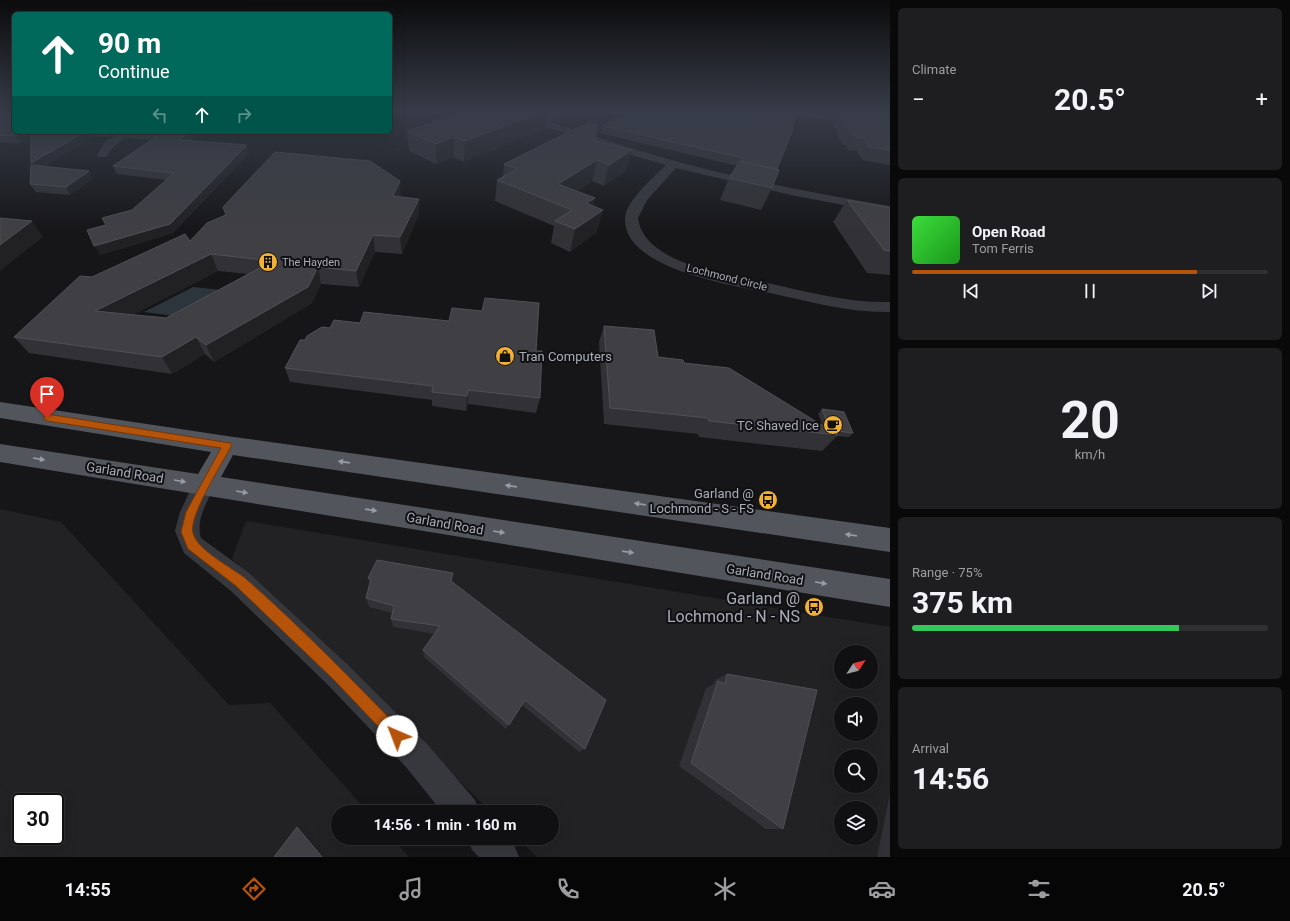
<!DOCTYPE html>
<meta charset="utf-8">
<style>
body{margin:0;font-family:Roboto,sans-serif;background:#1e1e20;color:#f1f3f6;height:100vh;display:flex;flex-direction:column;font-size:15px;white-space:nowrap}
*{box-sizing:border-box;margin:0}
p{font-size:13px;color:#9c9d9f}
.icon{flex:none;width:22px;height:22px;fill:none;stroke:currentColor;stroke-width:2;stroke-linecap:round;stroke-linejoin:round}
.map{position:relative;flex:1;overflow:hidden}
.drawer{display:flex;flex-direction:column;gap:8px;padding:8px;background:#09090a;width:400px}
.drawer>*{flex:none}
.top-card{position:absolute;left:12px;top:12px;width:380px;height:122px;border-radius:6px;box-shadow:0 4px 16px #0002,0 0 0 1px #303032;background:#00695c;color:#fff;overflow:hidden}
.needle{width:26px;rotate:54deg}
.controls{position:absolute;left:834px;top:645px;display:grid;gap:8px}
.controls a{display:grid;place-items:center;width:44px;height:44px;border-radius:50%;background:#101012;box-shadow:0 4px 16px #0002,0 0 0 1px #303032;font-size:20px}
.speed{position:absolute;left:12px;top:793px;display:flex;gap:8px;font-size:20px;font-weight:700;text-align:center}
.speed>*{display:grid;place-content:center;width:52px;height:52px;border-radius:50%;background:#101012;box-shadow:0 4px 16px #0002,0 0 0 1px #303032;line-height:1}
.speed .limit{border:2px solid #111;border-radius:6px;background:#fff;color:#111}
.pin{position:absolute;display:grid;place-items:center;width:34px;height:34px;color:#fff;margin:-41px -17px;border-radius:50% 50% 50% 0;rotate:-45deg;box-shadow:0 0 4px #0007}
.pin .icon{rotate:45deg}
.me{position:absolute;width:44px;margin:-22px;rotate:316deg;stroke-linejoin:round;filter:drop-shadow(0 0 3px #0008)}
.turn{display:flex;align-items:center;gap:14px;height:84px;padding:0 20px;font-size:18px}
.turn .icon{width:52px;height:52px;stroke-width:2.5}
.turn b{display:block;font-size:28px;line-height:34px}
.lanes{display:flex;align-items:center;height:38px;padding:0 20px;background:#0003;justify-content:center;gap:20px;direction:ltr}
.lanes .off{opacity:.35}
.big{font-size:30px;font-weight:700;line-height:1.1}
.drawer .widget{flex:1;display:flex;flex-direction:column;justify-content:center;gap:6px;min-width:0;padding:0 14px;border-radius:6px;background:#1e1e20}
.drawer .dial{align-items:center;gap:0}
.dial b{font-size:52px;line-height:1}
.song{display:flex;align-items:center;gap:12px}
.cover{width:48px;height:48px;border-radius:6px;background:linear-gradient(135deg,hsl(120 70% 55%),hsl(120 70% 35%))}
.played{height:4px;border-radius:2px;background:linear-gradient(90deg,#b45309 80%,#303032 80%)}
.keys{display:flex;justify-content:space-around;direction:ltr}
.heat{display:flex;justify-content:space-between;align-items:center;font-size:22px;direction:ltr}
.charge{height:6px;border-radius:3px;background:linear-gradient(90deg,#34c759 75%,#303032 0)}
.trip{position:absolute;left:331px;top:805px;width:228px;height:40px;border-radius:20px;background:#101012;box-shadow:0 4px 16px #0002,0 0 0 1px #303032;font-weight:700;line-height:40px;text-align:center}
.tab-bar{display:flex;height:64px;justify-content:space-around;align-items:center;background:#060607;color:#9c9d9f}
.tab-bar .icon{width:28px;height:28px}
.tab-bar .on{color:#b45309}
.tab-bar b{font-size:18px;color:#f1f3f6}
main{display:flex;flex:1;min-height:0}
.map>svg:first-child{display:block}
</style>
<main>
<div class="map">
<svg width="890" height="857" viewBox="0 0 890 857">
<rect width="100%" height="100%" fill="#161618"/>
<path fill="#222225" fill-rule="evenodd" d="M 0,509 L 61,522 L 229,705 L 270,703 L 368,812 L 338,812 L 338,838 L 392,838 L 409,857 L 0,857 ZM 21,802 L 55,802 L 55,836 L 21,836 Z
M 246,521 L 890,627 L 890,857 L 537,857 L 517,838 L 552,838 L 552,812 L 491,812 L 232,559 ZM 841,652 L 871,652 L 871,682 L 841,682 ZM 841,704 L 871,704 L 871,734 L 841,734 ZM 841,756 L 871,756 L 871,786 L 841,786 ZM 841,808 L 871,808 L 871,838 L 841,838 Z"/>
<path fill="#2c353c" d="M 193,287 L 222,290 L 175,316 L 144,312 Z"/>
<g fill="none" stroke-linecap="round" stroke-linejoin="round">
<path fill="#37383d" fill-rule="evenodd" d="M 506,111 L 519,111 C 567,127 615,144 664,158 C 738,179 814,193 890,206 L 890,214 L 791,195 L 676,168 L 647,200 L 638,218 C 644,266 735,276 772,284 C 812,293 850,303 890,302 L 890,312 C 850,313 812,302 774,294 C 737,286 625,270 625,220 C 624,202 654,177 666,165 L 610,149 L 508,113 Z
M 774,111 L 797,111 L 890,122 L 890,128 L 778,114 Z
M 120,132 L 132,132 L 113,147 L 106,157 L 98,157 L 97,155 L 105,142 Z
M 204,476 L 212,478 L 215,485 C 208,501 195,520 201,538 L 249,573 L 348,665 L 428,745 L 475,800 L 479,812 L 442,812 L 406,767 L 328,685 L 231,591 L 184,553 L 175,531 L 180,512 L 196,478 Z
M 467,838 L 507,838 L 514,845 L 519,857 L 479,857 L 472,850 Z"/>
<path fill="#53555c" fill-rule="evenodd" d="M 0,402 L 227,436 L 890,528 L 890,552 L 233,455 L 221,477 L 890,579 L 890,607 L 0,462 L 0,444 L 198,474 L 211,452 L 0,418 Z"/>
</g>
<path fill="#323236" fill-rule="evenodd" d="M 0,111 L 14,132 L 118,132 L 110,137 L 95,136 L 43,167 L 93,179 L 70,195 L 36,192 L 30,184 L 32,166 L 31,163 L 31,138 L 20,144 L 0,142 Z
M 465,111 L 588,111 L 558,123 L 547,119 L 546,128 L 464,162 L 454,157 L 436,164 L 409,151 L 407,131 Z
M 626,111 L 796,111 L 772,188 L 761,210 L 720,200 L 729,178 L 737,166 L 600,133 L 602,126 L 627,113 Z
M 826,111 L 890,111 L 890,165 L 862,160 L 857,151 L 848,150 L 846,145 L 843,145 L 832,122 L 836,114 L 827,113 Z
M 124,132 L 202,132 L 190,141 L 249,153 L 173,233 L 100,255 L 106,225 L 132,210 L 166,180 L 117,174 L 113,166 L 151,140 L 126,138 Z
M 595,141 L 626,171 L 604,186 L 592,181 L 577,191 L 595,198 L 593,206 L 597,232 L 570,252 L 551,243 L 554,226 L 495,201 L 497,180 L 503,176 L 504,164 Z
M 401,197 L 419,214 L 402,254 L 375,252 L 359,287 L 321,284 L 312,303 L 214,362 L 205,354 L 172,374 L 29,353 L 14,337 L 92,277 L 190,241 ZM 218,271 L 248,274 L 166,318 L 132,315 Z
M 847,200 L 890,208 L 890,275 L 867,273 L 833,222 Z
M 449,321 L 536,351 L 540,398 L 536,413 L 468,404 L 466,411 L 432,406 L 432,400 L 290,382 L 285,368 L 305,340 L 330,328 L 360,323 Z
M 604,326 L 658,357 L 684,363 L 823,426 L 818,414 L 822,409 L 853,433 L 849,437 L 837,436 L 822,451 L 699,437 L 698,434 L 604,424 L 599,342 Z
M 368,578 L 453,582 L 585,749 L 579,752 L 522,705 L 506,729 L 424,657 L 423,650 L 435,634 L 393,627 L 391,619 L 392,613 L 369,607 L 366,598 L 370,584 Z
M 727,674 L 783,829 L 766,829 L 679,766 L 706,688 L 714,684 L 715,680 Z
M 890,794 L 890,857 L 877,857 Z"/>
<path fill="#212124" d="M 390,111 L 414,111 L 390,118 Z
M 544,111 L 548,111 L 546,128 L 464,162 L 465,141 Z
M 572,111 L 588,111 L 558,123 L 560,115 Z
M 23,132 L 34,132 L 36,135 L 20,144 L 16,136 Z
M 85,132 L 93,132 L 95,136 L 36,171 L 31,163 Z
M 107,132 L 118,132 L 110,137 Z
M 160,132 L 174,132 L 161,141 L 157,133 Z
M 190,132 L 202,132 L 182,148 L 179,140 Z
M 454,137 L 454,157 L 436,164 L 436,144 Z
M 247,145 L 249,153 L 173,233 L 100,255 L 94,246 Z
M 632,150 L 626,171 L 604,186 L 609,165 Z
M 597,160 L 592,181 L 557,204 L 558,184 Z
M 89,171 L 93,179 L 70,195 L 66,187 Z
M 400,181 L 401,197 L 393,196 Z
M 595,198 L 590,219 L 603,210 L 597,232 L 570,252 L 575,229 L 586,203 Z
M 419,199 L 419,214 L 402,254 L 400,237 Z
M 32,221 L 43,237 L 0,271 L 0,245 Z
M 373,235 L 375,252 L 359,287 L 356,271 Z
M 211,254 L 218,271 L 106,328 L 95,311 Z
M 318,267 L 321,284 L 312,303 L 214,362 L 206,345 Z
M 196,337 L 205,354 L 172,374 L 162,357 Z
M 468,390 L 468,404 L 466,411 L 467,396 Z
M 453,573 L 453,582 L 451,581 Z
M 297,827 L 307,827 L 332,857 L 322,857 Z"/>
<path fill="#3f3f44" stroke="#4f5156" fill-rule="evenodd" d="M 0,111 L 14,111 L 14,132 L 23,132 L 16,136 L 0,135 Z
M 465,111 L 544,111 L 465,141 L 454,137 L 436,144 L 407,131 Z
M 548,111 L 572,111 L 560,115 L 548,112 Z
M 631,111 L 796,111 L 792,132 L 777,169 L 741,162 L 743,158 L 602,126 Z
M 838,111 L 890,117 L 890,150 L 869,147 L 864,138 L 855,137 L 853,133 L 851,133 Z
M 589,122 L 598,125 L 594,141 L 632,150 L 609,165 L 597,160 L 558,184 L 595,198 L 586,203 L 603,210 L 575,229 L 555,221 L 572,210 L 497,180 L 517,169 L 504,164 Z
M 31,132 L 85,132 L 31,163 Z
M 139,132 L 160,132 L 157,133 Z
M 163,132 L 190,132 L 179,140 L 247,145 L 170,224 L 94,246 L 87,230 L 106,225 L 102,218 L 132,210 L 174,173 L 113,166 Z
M 275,152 L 370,161 L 400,181 L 393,196 L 419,199 L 400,237 L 373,235 L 356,271 L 318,267 L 308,287 L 206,345 L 196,337 L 162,357 L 14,337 L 80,276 L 92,277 L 185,234 L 190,241 L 207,223 L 226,215 L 223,207 ZM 211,254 L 273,261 L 166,318 L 95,311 Z
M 740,161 L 779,170 L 772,188 L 729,178 Z
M 31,165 L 89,171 L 66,187 L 30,184 Z
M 847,200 L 890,208 L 890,251 L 884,250 Z
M 0,218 L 32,221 L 0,245 Z
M 485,298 L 539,303 L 536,351 L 542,351 L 540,398 L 468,390 L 467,396 L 432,392 L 433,386 L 285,368 L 300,340 L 305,340 L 307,336 L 322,327 L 330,328 L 334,320 L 360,323 L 364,312 L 449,321 L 452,308 L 482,311 Z
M 604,326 L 654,330 L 658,357 L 683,360 L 684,363 L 729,368 L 838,435 L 709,421 L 708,418 L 610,408 Z
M 822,409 L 844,412 L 853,433 L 830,430 Z
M 377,560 L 453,573 L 451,581 L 606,700 L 585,749 L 525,700 L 509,725 L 423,650 L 440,626 L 391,619 L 394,606 L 366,598 L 371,579 L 368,578 Z
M 727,674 L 817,690 L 783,829 L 691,763 L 718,681 L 725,684 Z
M 297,827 L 322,857 L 274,857 Z"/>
<defs><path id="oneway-solid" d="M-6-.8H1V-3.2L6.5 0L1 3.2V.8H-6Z"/></defs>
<g fill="#979ba6">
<use href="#oneway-solid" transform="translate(39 459) rotate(9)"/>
<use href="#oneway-solid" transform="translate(344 462) rotate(-172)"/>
<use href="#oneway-solid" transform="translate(180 481) rotate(10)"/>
<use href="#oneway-solid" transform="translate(511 486) rotate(-172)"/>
<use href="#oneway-solid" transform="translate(242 492) rotate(10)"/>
<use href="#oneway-solid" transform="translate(640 504) rotate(-172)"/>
<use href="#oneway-solid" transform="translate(371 510) rotate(8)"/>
<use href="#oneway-solid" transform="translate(499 532) rotate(9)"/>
<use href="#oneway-solid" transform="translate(851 535) rotate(-172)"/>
<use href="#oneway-solid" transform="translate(628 552) rotate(8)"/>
<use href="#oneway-solid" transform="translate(821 583) rotate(9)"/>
</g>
<linearGradient id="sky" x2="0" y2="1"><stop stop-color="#0c0c0d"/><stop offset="0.48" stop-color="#363c48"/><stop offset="1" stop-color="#363c48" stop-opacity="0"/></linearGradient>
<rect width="890" height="231" fill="url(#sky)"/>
<path fill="#b45309" stroke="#753606" d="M 47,414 L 230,443 L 232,445 C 223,462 188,517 193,533 C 197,550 231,567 245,578 C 300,626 351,679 402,731 L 404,736 L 402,741 L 397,743 L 392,741 L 334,680 L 236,586 L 188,549 L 181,532 L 186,512 L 221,448 L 47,421 L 43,418 Z"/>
<defs>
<symbol id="building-disc" viewBox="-11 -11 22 22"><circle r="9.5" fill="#f2b134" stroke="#111113"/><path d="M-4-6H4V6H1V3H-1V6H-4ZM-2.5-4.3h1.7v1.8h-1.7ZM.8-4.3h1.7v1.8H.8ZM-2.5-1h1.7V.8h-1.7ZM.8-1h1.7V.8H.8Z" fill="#111"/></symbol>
<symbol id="shop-disc" viewBox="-11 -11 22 22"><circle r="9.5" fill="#f2b134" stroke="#111113"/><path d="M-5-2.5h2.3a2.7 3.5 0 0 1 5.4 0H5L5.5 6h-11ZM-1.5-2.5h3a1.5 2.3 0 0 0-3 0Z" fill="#111"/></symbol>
<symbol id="cafe-disc" viewBox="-11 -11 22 22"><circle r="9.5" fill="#f2b134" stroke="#111113"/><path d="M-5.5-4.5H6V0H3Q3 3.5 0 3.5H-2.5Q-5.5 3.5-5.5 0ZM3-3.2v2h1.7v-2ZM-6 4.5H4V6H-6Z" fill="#111"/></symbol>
<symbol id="bus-disc" viewBox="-11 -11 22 22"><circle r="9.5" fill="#f2b134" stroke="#111113"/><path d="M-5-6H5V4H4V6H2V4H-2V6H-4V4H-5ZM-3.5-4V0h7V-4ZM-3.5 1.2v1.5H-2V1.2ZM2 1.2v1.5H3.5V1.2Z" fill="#111"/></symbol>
</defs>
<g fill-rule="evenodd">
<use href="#building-disc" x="257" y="251" width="22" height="22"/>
<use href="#shop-disc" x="494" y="345" width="22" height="22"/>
<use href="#cafe-disc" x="822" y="414" width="22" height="22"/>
<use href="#bus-disc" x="757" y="489" width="22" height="22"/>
<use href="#bus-disc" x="803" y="596" width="22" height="22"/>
</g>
<g text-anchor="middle" stroke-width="4" stroke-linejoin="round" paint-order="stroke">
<g font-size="11" fill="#a8adb8" stroke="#111113" text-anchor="start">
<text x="282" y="266">The Hayden</text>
</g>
<g font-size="11" fill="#a8adb8" stroke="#111113">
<text transform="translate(727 277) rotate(14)" y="4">Lochmond Circle</text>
</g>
<g font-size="13" fill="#a8adb8" stroke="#111113" text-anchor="end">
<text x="519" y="361" text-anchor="start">Tran Computers</text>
<text x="819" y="430">TC Shaved Ice</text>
<text x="754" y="498">Garland @<tspan x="754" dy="15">Lochmond - S - FS</tspan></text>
</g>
<g font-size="13" fill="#a8adb8" stroke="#111113">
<text transform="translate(125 472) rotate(9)" y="5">Garland Road</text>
<text transform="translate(445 523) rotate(10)" y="5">Garland Road</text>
<text transform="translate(765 574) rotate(9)" y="5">Garland Road</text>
</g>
<g font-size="16" fill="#a8adb8" stroke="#111113" text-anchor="end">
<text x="800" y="604">Garland @<tspan x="800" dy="18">Lochmond - N - NS</tspan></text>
</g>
</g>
</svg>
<div class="controls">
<a><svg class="needle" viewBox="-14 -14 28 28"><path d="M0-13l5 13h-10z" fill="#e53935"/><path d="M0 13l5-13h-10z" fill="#9c9d9f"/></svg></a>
<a><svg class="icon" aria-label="sound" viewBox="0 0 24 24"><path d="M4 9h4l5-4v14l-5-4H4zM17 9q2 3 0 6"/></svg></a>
<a><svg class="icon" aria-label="search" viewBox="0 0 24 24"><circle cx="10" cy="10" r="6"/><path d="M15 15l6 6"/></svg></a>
<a><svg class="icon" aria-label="layers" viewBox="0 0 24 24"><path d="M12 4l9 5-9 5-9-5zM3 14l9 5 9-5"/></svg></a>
</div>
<div class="speed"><div class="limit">30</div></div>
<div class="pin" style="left:47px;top:418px;background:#d93025"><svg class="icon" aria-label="arrive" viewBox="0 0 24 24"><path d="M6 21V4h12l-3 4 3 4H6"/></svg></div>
<svg class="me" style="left:397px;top:736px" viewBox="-20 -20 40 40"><circle r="19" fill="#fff"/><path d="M0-13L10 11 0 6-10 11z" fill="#b45309"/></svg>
<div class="trip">14:56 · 1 min · 160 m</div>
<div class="top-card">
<div class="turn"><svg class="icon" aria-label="ahead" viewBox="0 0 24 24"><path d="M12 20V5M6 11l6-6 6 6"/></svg><div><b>90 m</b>Continue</div></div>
<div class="lanes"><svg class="icon off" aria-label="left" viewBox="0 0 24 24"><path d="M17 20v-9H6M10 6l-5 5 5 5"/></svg><svg class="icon" aria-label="ahead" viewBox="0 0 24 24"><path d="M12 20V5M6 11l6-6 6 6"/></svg><svg class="icon off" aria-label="right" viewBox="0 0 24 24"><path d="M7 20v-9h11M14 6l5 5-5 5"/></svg></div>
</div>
</div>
<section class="drawer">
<div class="widget"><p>Climate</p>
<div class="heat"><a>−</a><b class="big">20.5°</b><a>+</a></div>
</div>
<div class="widget">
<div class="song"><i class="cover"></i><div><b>Open Road</b><p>Tom Ferris</p></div></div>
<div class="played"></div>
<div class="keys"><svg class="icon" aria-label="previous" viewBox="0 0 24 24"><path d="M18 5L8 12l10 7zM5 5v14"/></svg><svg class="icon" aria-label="pause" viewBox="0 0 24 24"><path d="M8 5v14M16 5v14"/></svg><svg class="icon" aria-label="next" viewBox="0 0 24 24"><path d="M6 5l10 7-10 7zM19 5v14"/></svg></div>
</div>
<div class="widget dial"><b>20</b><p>km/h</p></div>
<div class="widget"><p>Range · 75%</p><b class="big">375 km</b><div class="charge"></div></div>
<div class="widget"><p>Arrival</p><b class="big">14:56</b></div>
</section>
</main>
<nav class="tab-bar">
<b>14:55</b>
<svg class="icon on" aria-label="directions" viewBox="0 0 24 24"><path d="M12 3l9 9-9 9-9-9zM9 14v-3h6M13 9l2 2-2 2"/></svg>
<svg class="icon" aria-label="music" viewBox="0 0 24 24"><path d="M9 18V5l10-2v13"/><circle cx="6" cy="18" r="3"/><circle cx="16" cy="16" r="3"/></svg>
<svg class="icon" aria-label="phone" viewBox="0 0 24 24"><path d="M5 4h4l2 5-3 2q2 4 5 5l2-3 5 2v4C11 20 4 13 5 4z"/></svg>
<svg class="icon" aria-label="climate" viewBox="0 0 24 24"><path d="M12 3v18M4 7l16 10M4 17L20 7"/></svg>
<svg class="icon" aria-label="car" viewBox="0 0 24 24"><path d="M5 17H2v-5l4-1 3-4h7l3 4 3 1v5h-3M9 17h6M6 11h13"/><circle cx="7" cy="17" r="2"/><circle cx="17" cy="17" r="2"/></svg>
<svg class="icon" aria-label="filters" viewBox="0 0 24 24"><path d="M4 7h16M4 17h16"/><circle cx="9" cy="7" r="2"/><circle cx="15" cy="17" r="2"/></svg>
<b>20.5°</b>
</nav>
